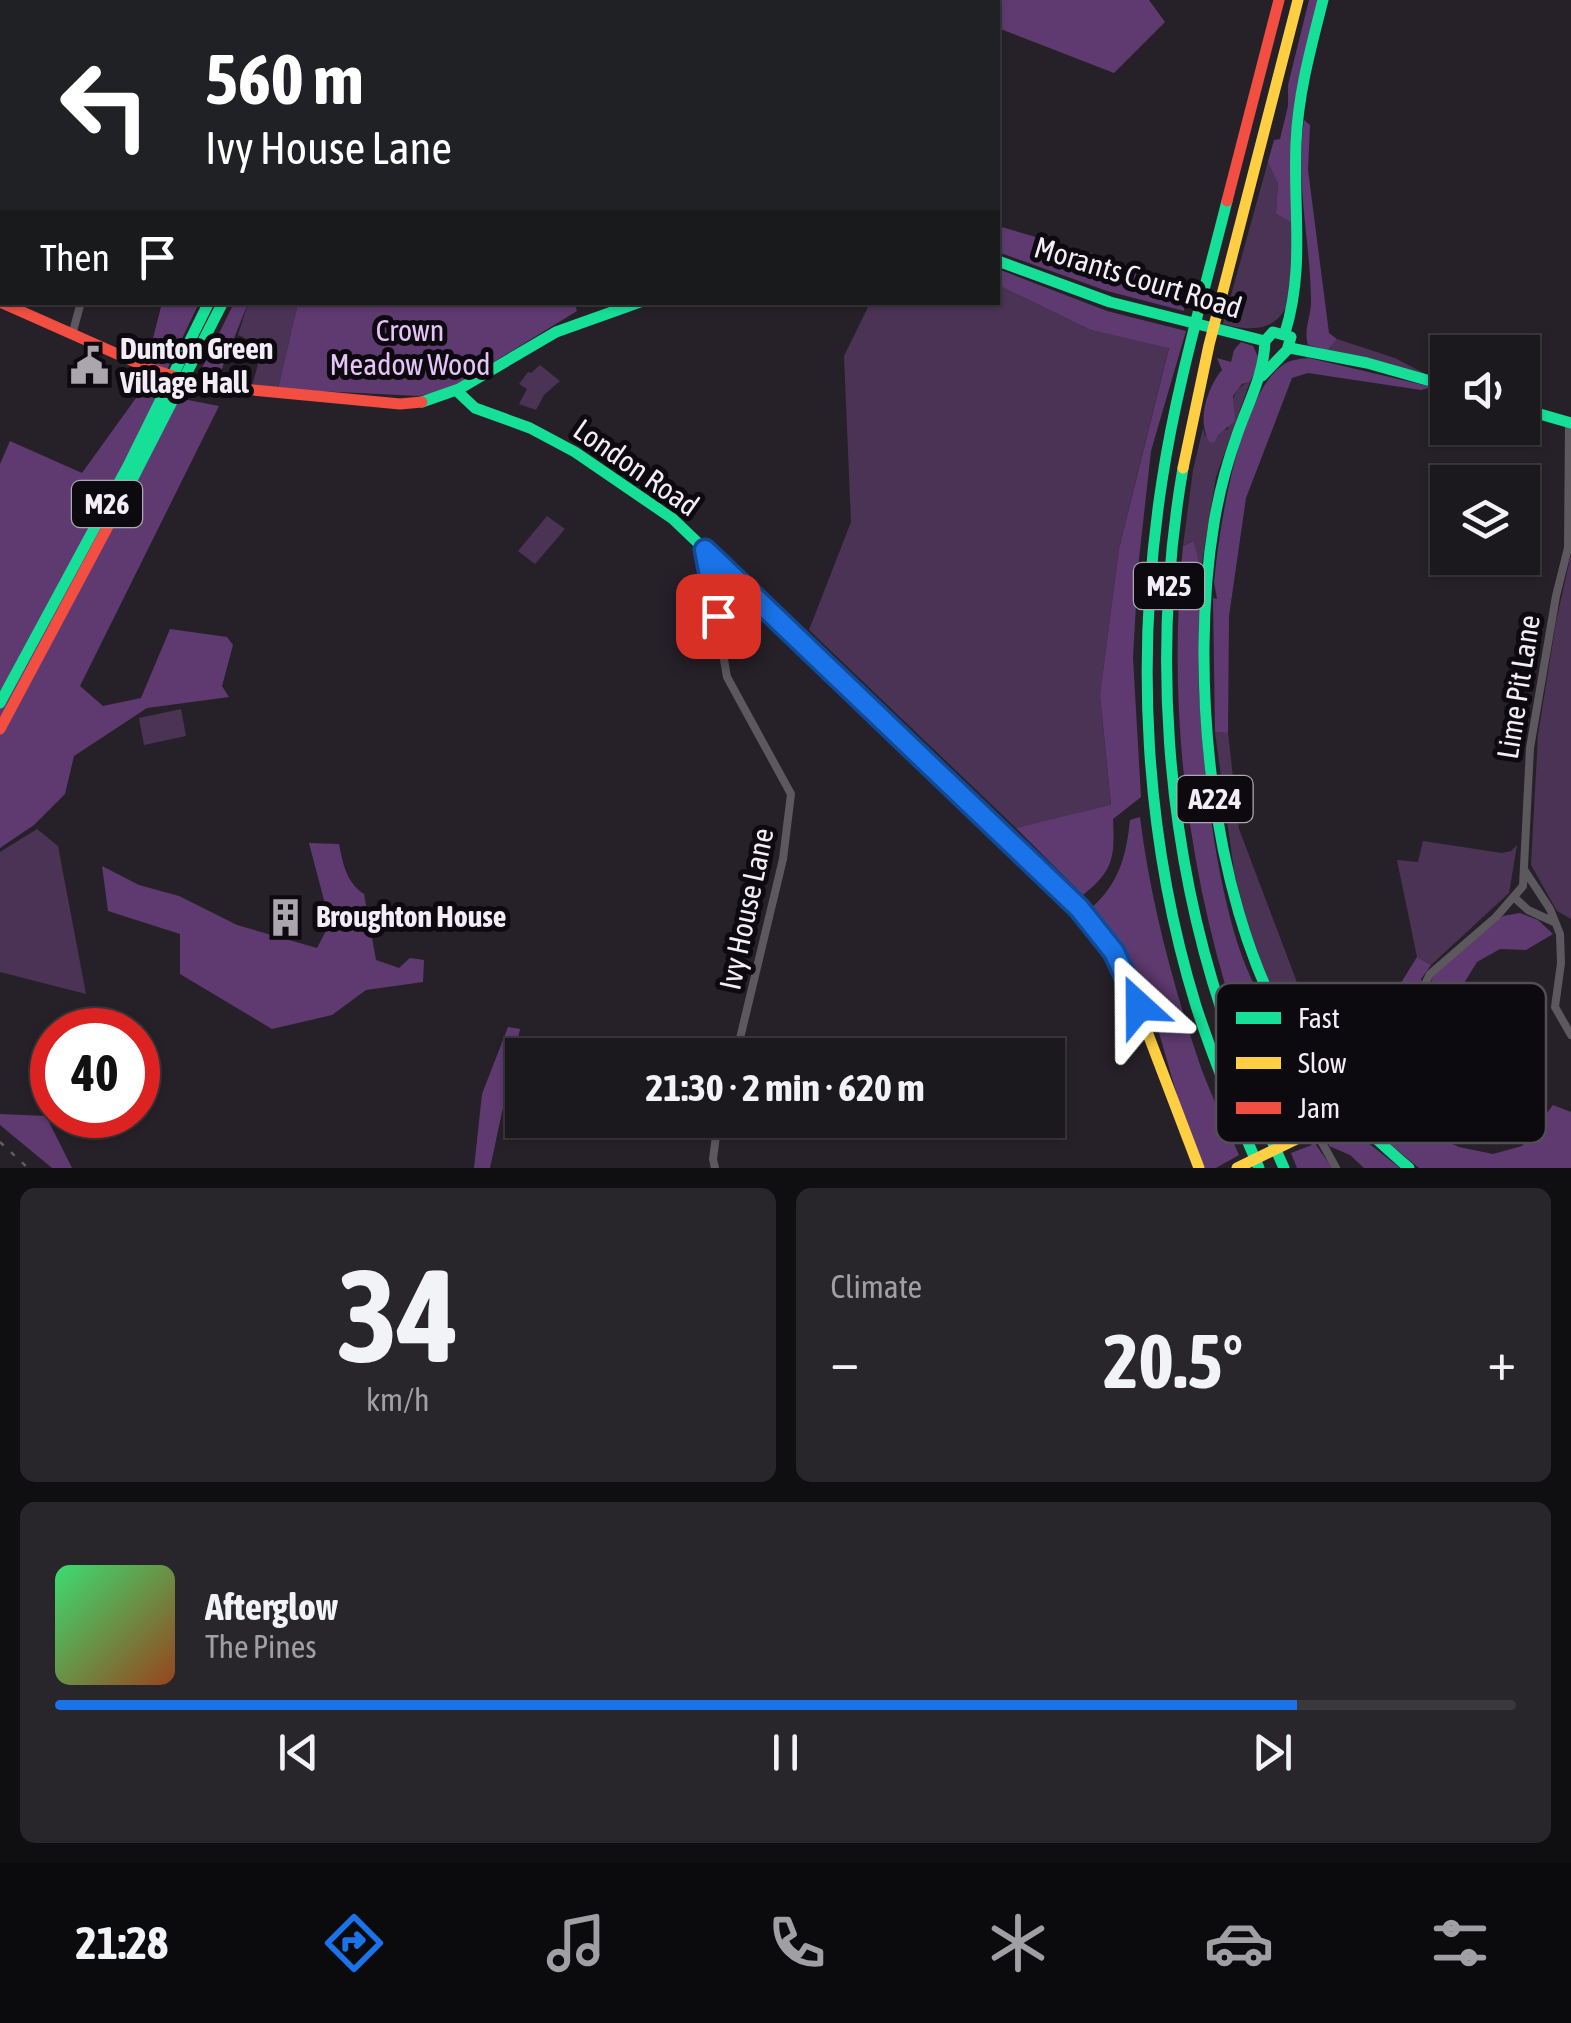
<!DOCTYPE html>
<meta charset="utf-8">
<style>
body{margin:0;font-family:"Asap Condensed",sans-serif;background:#29262b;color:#f1f3f6;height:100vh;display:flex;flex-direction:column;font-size:38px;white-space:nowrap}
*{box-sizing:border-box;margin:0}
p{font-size:32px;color:#a0a0a4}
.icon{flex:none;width:55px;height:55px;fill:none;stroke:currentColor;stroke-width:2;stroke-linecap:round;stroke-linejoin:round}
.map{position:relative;height:1168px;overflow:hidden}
.side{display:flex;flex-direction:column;gap:20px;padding:20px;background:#0f0e10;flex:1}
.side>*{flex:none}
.guide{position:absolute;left:0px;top:0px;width:1000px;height:305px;box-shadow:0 2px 8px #0004,0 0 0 2px #3a383c;background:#202124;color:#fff;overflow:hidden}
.buttons{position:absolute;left:1430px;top:335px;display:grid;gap:20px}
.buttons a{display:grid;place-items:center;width:110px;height:110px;border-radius:0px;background:#1c191e;box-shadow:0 2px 8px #0004,0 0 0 2px #3a383c;font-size:50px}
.speed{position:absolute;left:30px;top:1008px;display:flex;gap:20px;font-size:50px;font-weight:700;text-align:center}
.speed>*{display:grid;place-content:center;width:130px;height:130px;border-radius:50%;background:#1c191e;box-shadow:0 2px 8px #0004,0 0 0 2px #3a383c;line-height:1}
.speed .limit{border:15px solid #d22;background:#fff;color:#111}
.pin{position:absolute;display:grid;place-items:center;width:85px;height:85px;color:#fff;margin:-42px;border-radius:20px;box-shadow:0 5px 15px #0006}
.me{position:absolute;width:110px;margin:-55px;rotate:336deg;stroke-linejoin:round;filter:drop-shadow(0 0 8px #0008)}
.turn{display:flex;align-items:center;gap:35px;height:210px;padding:0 40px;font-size:45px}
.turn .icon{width:130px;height:130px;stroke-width:2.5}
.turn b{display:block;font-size:70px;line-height:85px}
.then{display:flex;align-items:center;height:95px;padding:0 40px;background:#0003;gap:20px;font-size:38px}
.big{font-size:75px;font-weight:700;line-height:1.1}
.side .tile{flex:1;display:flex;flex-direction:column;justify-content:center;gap:15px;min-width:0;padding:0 35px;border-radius:15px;background:#29262b}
.side .dial{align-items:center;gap:0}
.dial b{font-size:130px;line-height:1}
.song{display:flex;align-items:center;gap:30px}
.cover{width:120px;height:120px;border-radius:15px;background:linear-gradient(135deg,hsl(140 70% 55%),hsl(20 70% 35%))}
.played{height:10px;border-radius:5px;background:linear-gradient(90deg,#1a73e8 85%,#3a383c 85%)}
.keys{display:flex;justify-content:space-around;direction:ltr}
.heat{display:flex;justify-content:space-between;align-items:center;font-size:55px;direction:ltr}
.side .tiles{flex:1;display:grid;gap:20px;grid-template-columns:1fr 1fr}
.tile:last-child{grid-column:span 2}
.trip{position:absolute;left:505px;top:1038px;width:560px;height:100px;border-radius:0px;background:#1c191e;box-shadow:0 2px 8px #0004,0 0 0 2px #3a383c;font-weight:700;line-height:100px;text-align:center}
.tab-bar{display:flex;height:160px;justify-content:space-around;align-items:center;background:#0b0a0c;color:#a0a0a4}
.tab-bar .icon{width:70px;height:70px}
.tab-bar .active{color:#1a73e8}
.tab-bar b{font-size:45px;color:#f1f3f6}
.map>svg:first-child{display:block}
</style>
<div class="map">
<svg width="1571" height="1168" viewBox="0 0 1571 1168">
<rect width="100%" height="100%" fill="#262128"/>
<path fill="#4a3355" d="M 1274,140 L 1272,150 L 1278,183 L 1276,214 L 1292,223 C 1295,277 1302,346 1223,324 Z
M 998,285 L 1091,330 L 1169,347 L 1119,549 L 1100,695 L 1111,806 L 1016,828 L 809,630 L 851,522 L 844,356 L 870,303 L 998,302 Z
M 248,303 L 298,303 L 278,389 L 252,386 L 263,346 L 238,335 Z
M 1337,339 L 1395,358 L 1433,378 L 1328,350 Z
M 540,365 L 560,381 L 544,395 L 536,410 L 519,404 L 527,389 L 519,384 L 528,372 L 531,373 Z
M 1250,382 L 1216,477 L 1200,575 L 1192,541 L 1183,546 L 1193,470 L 1203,428 L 1205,436 L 1228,429 C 1232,411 1229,388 1250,382 Z
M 547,516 L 565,529 L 535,564 L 518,551 Z
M 1571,554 L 1571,919 L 1557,911 L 1531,865 L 1538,735 L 1556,622 Z
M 181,709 L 186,736 L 144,745 L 139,718 Z
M 1215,732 L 1228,733 L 1239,829 L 1312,1022 L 1393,997 L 1381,1015 L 1355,1090 L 1316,1040 L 1293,1029 L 1267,980 L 1246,919 L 1234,871 Z
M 37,829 L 58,846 L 86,994 L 0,972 L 0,852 Z
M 1423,841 L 1502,853 L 1511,851 L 1517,845 L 1509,893 L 1431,965 L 1417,957 L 1397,860 L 1418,862 Z"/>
<path fill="#5f3a70" d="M 986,0 L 1149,0 L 1165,22 L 1114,73 L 998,28 L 998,2 L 985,2 Z
M 1309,0 L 1318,0 L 1293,117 L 1292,223 L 1276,214 L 1278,183 L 1268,162 L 1274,140 L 1280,139 L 1288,106 L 1288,85 Z
M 1304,120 L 1310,125 L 1308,170 L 1329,333 L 1337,339 L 1328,350 L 1308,345 C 1303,329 1312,315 1311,299 C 1310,238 1295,181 1304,120 Z
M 998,226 L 1114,260 L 1185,289 L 1184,311 L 1107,291 L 998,252 Z
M 998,269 L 1107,311 L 1186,331 L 1151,451 L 1138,568 L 1133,658 L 1141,797 L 1113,819 C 1115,858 1113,871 1083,895 L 1016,828 L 1111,805 L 1100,695 L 1119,549 L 1169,348 L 1091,330 L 998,285 Z
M 574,302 L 577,311 L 448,390 L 419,396 L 278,389 L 298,303 Z
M 162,303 L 199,303 L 167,370 L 150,364 L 155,352 L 151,346 Z
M 234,303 L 248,303 L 217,381 L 198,376 Z
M 1241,342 L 1253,346 L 1260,361 L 1250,382 L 1242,384 L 1233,396 L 1235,421 L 1218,435 L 1215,442 L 1210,443 C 1196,421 1207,388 1222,370 L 1217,358 L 1231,362 L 1234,350 Z
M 1309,358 L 1432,387 L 1421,390 L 1308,373 L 1292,378 L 1246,498 L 1229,616 L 1228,733 L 1215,732 L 1213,598 L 1217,599 L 1214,582 C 1219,530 1238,401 1280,367 C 1288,360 1298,359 1309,358 Z
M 141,391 L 219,406 L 80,686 L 103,706 L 141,698 L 170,629 L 227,637 L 233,645 L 222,686 L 229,697 L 147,708 L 74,756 L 65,794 L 34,825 L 0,848 L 0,464 L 10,441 L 82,473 Z
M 1193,541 C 1210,587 1196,643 1199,692 C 1204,767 1211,844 1230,917 C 1240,959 1259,999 1281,1035 C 1294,1058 1318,1081 1323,1107 L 1318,1119 L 1282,1139 C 1199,954 1163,747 1183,546 Z
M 1140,817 C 1150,898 1171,978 1197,1056 C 1208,1090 1225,1123 1239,1155 L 1216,1168 L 1205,1168 C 1170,1099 1164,1018 1125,950 C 1116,935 1102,922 1090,909 C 1119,884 1126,857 1130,820 Z
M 309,843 L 339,844 C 343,864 346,882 364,894 L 376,960 L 399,968 L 410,958 L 424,960 L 423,982 L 366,990 L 332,1015 L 272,1029 L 180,974 L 180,934 L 108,911 L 102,866 L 139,885 L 179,896 L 237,925 L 317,948 L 330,923 Z
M 1520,913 L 1538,920 L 1553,934 L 1526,950 L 1500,949 L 1477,962 L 1451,1004 L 1436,994 L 1431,984 L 1433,976 L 1503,916 Z
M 1417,957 L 1431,965 L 1421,979 L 1426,998 L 1391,1097 L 1396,1113 L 1404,1122 L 1459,1147 L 1493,1154 L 1522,1146 L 1553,1105 L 1571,1112 L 1571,1168 L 1419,1168 L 1368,1126 L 1354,1112 L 1348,1097 L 1344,1100 L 1293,1029 L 1316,1040 L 1355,1089 L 1381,1015 Z
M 508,1027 L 520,1029 L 490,1168 L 474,1168 L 482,1094 Z
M 0,1114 L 46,1116 L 72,1168 L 52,1168 L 0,1125 Z
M 1332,1127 L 1348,1127 L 1400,1168 L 1364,1168 L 1350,1155 L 1329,1146 L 1328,1132 Z
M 1312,1139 L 1332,1168 L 1297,1168 L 1291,1153 L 1312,1145 L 1306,1140 Z"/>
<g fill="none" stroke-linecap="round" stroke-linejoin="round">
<path stroke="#5c585e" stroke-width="8" d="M 0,254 L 2,252
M 72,335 L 81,302
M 705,550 L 727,677 L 791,794 L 783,859 L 736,1055
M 1525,871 L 1550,909 L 1560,934 L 1561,963 L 1555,1007 L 1571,1035
M 1515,898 L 1528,910 L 1554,922
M 1426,982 L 1430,974 L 1496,917 L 1523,886 L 1530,748 L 1556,596 L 1568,548 L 1569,423
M 1315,1130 L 1336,1168
M 715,1168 L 713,1159 L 718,1120"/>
<path stroke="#16e098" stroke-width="11" d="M 345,2 L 346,0
M 359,2 L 360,0
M 1227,201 C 1204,293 1176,387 1162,481 C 1135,655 1144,837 1196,1006 C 1214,1061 1236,1115 1259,1168
M 998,261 L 1110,302 L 1265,341
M 1285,333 C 1305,269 1293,208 1296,143 C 1298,94 1311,47 1323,0
M 1265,341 C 1264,375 1248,403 1237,435 C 1227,463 1219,493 1214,523 C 1189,673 1210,893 1285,1026 C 1316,1083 1360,1126 1409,1168
M 1290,348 L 1367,363 L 1448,386
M 1262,376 L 1287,350 L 1291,337 L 1273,332 L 1265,341
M 458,392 L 475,408 L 530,428 L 575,452 L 673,519 L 1079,908 L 1111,952
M 422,402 L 459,389 L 556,332 L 640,302
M 1522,409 L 1571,423
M 1183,468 C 1152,647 1165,839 1222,1012 C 1239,1065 1261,1117 1284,1168
M 113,517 L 223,302
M 0,703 L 129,464 L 209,302"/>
<path stroke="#ffcf43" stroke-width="11" d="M 1183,468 L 1209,345 L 1298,0
M 1111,952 L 1135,1000 L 1199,1168
M 1237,1168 L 1315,1130 L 1345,1111"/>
<path stroke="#f24e42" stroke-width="11" d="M 1227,201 L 1279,0
M 0,302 L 151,369 L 200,385 L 400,404 L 422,402
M 0,729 L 113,517"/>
<path stroke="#625f64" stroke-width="2.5" stroke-dasharray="5 10" stroke-linecap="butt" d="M 0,1142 L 28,1168"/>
</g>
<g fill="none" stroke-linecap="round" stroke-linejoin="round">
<defs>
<path id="route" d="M 718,616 L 705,550 L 1079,908 L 1114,952 L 1139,1006"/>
</defs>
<use href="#route" stroke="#114b97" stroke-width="25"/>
<use href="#route" stroke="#1a73e8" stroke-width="18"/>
</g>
<defs>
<symbol id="civic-bare" viewBox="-9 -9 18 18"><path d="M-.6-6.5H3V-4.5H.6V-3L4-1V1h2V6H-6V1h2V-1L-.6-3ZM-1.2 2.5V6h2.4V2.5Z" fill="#aba6ae" stroke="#0d0a0f" stroke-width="2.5" paint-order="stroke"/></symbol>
<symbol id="building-bare" viewBox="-9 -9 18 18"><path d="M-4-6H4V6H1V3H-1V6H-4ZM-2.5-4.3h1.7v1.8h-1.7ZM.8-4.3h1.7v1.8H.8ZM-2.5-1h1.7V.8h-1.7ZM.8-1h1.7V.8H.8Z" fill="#aba6ae" stroke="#0d0a0f" stroke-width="2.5" paint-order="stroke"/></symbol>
</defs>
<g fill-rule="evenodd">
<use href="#civic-bare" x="62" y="338" width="55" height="55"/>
<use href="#building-bare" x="258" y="890" width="55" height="55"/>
</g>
<g text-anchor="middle" stroke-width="10" stroke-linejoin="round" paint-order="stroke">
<g fill="#0d0a0f" stroke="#ada9b1" stroke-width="2.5">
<rect x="72" y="481" width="70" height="46" rx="8"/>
<rect x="1134" y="563" width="70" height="46" rx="8"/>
<rect x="1177.5" y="776" width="75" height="46" rx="8"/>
</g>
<g font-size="28" font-weight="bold" fill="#f2edf6">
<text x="107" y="514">M26</text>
<text x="1169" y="596">M25</text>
<text x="1215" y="809">A224</text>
</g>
<g font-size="30" fill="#f2edf6" stroke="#0d0a0f">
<text transform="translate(1138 278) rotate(17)" y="10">Morants Court Road</text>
<text transform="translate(636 468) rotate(35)" y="10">London Road</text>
<text transform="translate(1519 687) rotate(-81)" y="10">Lime Pit Lane</text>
<text transform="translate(747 909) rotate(-78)" y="10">Ivy House Lane</text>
</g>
<g font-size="30" fill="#e7c3f9" stroke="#0d0a0f">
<text x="410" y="341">Crown<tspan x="410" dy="34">Meadow Wood</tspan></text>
</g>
<g font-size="30" font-weight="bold" fill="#f2edf6" stroke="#0d0a0f" text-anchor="start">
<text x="120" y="359">Dunton Green<tspan x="120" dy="34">Village Hall</tspan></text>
<text x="316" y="927">Broughton House</text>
</g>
</g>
<rect x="1216" y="983" width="330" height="160" rx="15" fill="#0d0a0f" stroke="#524e54" stroke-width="2.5"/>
<rect x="1236" y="1012" width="45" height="12" fill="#16e098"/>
<rect x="1236" y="1057" width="45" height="12" fill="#ffcf43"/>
<rect x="1236" y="1102" width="45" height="12" fill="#f24e42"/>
<g font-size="28" fill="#f2edf6">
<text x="1298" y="1028">Fast</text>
<text x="1298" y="1073">Slow</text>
<text x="1298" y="1118">Jam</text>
</g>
</svg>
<div class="buttons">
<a><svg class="icon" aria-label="sound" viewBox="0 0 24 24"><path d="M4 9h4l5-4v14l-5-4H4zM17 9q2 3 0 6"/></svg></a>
<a><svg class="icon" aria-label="layers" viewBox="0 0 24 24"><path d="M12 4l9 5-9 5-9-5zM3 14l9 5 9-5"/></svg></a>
</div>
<div class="speed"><div class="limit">40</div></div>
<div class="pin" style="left:718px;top:616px;background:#d93025"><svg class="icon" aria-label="arrive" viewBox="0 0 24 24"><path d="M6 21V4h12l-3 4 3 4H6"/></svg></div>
<svg class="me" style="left:1139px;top:1006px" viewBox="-20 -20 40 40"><path d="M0-17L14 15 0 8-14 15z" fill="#1a73e8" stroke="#fff" stroke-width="4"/></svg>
<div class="trip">21:30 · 2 min · 620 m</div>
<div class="guide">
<div class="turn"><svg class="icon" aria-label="left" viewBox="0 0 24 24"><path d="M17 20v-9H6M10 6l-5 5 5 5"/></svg><div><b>560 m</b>Ivy House Lane</div></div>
<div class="then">Then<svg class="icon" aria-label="arrive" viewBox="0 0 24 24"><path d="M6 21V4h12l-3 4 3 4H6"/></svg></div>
</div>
</div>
<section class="side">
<div class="tiles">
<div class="tile dial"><b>34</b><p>km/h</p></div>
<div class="tile"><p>Climate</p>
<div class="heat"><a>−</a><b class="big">20.5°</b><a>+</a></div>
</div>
<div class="tile">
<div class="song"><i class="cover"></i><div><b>Afterglow</b><p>The Pines</p></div></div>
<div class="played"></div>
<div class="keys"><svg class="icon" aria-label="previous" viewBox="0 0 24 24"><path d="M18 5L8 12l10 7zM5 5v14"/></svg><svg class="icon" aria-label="pause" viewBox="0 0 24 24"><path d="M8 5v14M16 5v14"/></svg><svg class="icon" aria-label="next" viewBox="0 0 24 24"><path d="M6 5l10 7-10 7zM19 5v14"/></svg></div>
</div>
</div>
</section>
<nav class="tab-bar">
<b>21:28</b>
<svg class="icon active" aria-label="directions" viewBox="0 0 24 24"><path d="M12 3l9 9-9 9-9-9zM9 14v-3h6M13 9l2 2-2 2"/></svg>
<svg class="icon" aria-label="music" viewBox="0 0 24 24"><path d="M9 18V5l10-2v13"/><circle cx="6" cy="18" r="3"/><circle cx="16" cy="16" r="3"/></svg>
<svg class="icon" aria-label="phone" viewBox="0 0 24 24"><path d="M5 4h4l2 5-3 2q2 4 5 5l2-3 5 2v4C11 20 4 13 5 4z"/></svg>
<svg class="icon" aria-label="climate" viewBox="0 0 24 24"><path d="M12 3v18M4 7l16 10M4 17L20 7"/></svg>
<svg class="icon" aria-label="car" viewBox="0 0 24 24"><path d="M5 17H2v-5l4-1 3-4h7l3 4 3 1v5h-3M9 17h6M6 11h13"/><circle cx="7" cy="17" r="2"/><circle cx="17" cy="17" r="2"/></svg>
<svg class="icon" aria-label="filters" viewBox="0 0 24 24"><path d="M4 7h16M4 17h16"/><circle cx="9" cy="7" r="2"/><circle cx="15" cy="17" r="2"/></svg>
</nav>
